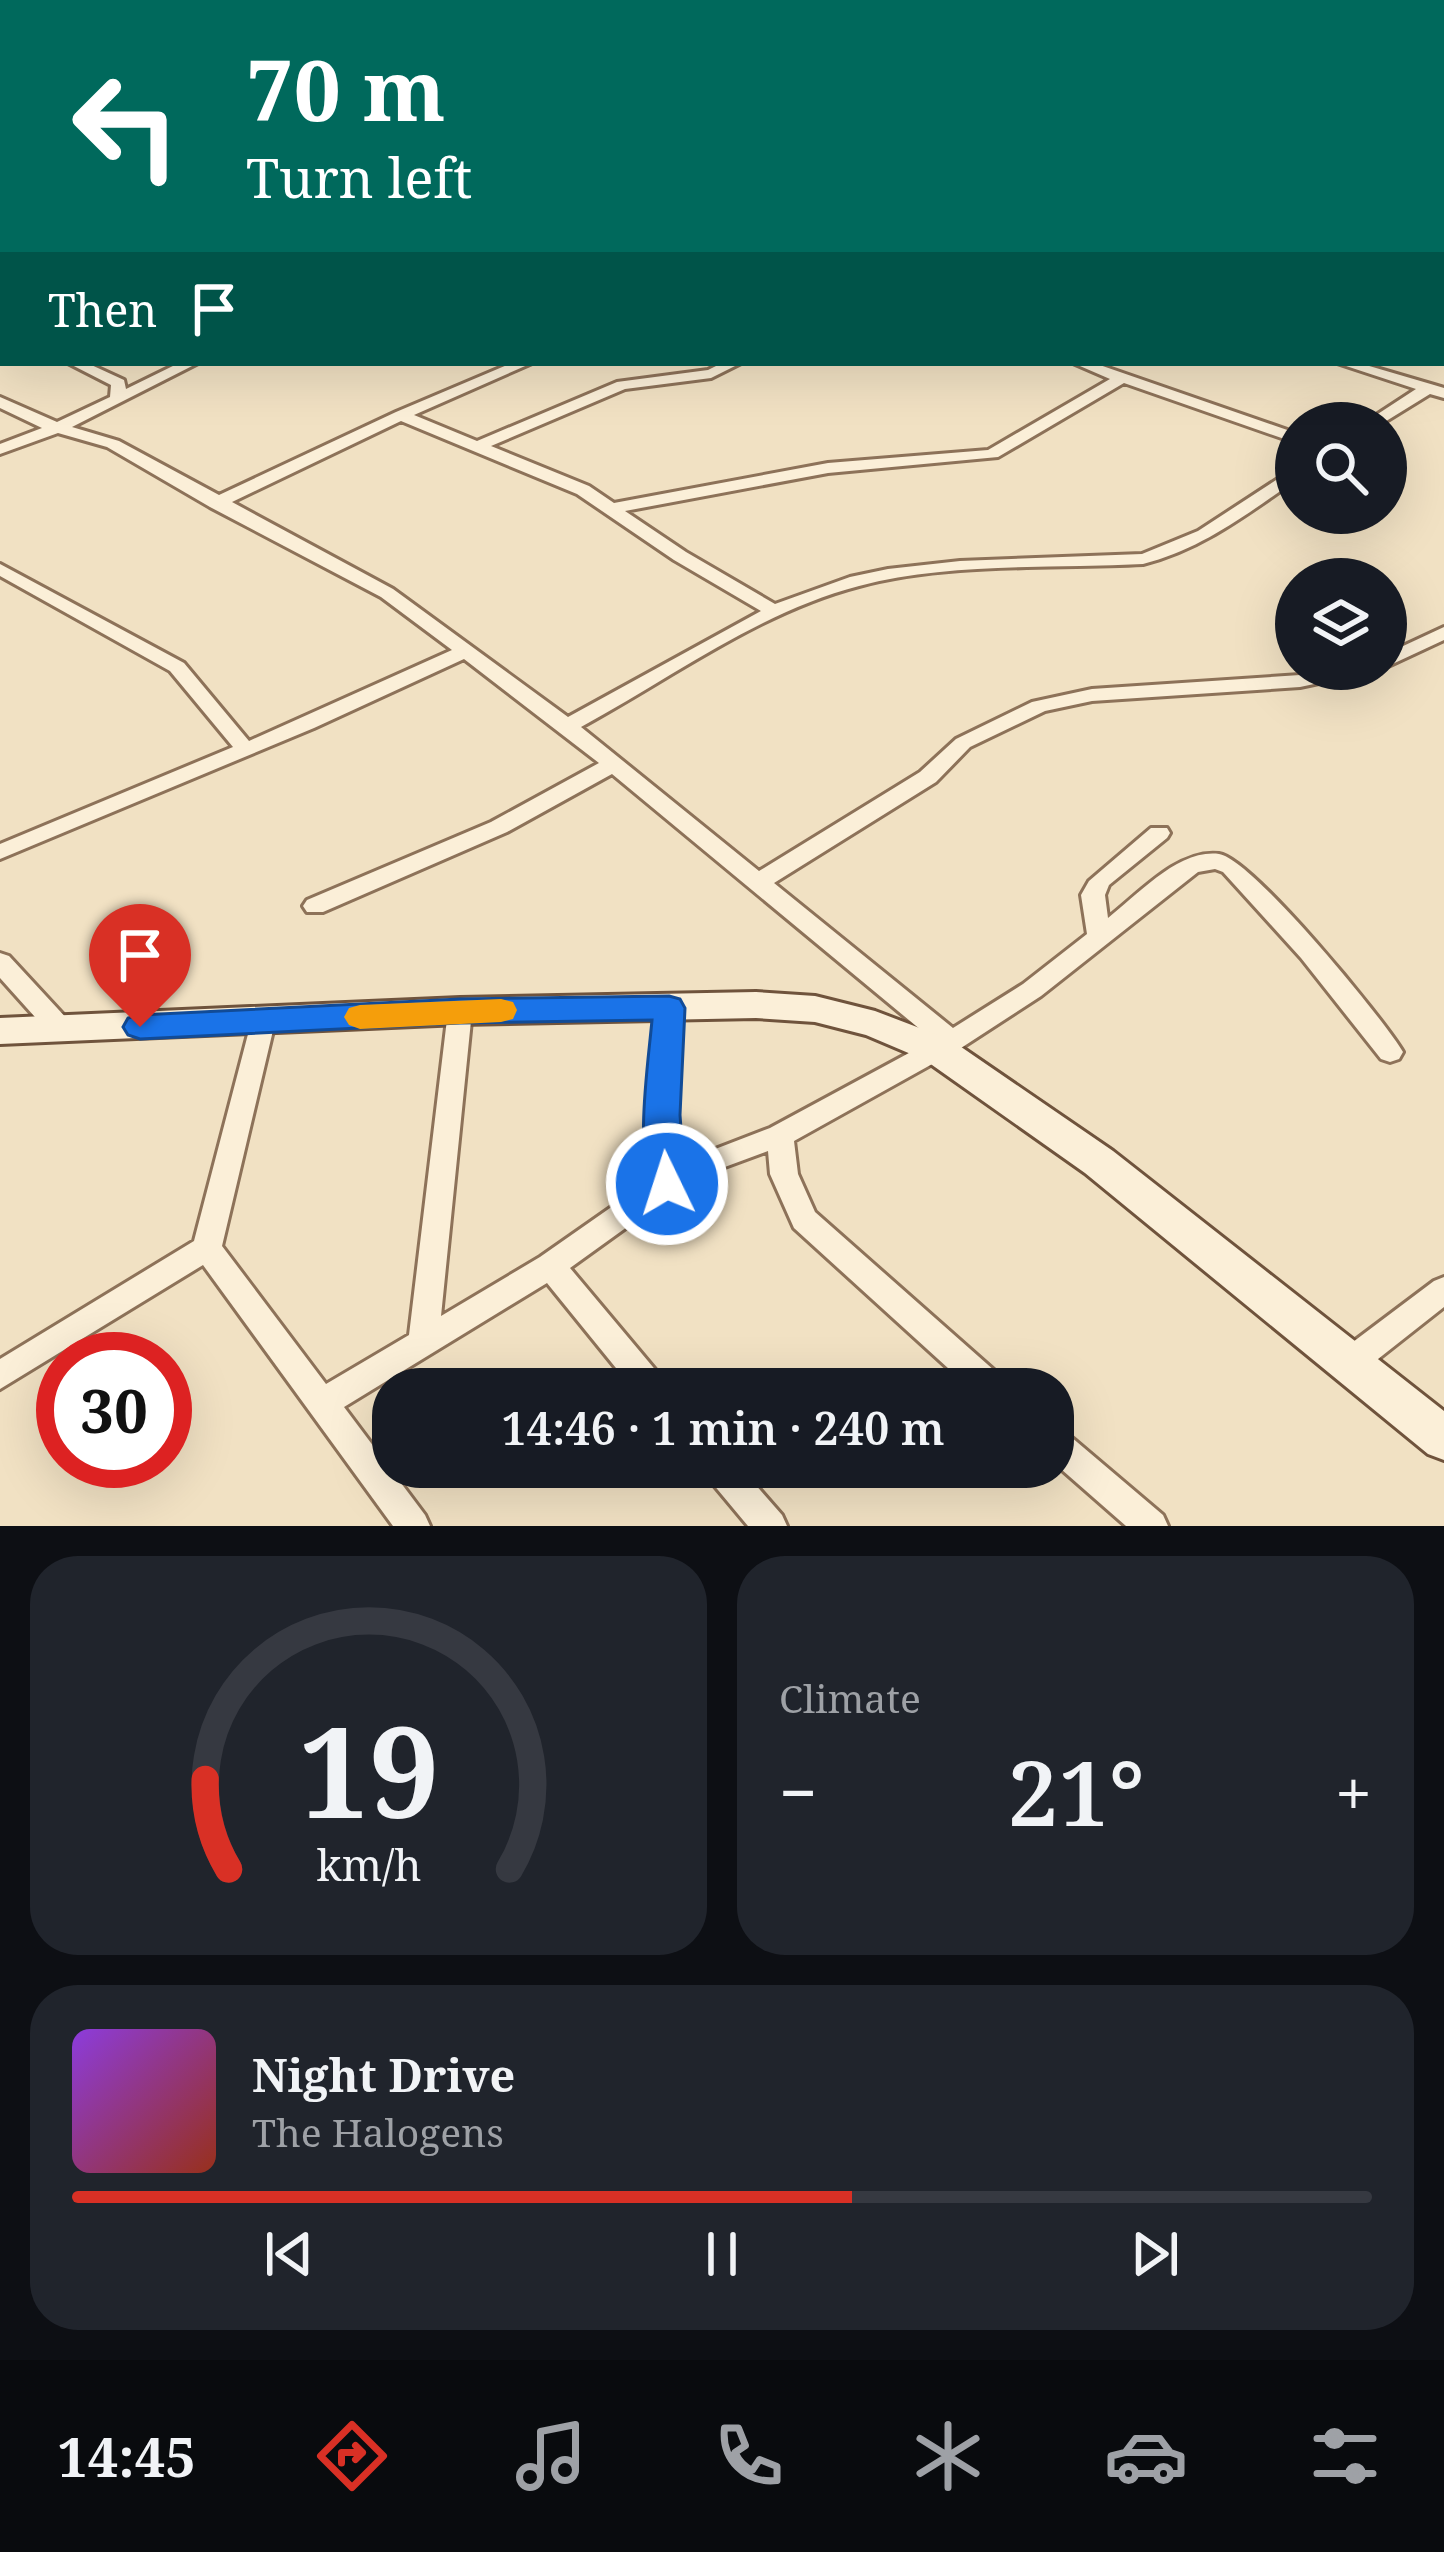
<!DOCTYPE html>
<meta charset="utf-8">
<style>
body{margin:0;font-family:"Noto Serif",serif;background:#20242c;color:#f1f3f6;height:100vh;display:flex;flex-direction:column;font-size:45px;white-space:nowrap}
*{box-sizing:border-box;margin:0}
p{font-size:39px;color:#9ea1a6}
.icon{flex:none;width:66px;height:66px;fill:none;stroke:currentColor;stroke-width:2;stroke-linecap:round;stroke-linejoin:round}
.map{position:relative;height:1526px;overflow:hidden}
.sheet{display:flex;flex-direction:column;gap:30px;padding:30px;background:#0d0f14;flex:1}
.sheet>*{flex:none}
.banner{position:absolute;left:0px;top:0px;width:1446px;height:366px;box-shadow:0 12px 48px #0002;background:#00695c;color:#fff;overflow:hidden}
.buttons{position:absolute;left:1275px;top:402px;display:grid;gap:24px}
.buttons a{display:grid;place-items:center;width:132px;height:132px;border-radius:50%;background:#171b24;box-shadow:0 12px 48px #0002;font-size:60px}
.speed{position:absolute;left:36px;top:1332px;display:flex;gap:24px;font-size:60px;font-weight:700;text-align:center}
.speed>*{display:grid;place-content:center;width:156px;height:156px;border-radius:50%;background:#171b24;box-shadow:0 12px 48px #0002;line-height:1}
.speed .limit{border:18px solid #d22;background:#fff;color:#111}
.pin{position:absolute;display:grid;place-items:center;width:102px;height:102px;color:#fff;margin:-123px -51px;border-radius:50% 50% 50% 0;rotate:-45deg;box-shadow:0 0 12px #0007}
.pin .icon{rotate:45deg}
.me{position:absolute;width:132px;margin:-66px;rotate:356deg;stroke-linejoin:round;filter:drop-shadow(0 0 9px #0008)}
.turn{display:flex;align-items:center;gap:42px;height:252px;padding:0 48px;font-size:54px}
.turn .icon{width:156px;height:156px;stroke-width:2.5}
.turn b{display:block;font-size:84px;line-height:102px}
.then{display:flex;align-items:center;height:114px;padding:0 48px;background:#0003;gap:24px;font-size:45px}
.big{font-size:90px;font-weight:600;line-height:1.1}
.sheet .tile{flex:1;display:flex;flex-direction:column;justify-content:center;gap:18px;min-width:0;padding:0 42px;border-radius:48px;background:#20242c}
.sheet .dial{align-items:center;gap:0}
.dial svg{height:312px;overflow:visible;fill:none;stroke:#363941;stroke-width:7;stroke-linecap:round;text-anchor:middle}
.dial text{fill:#f1f3f6;stroke:none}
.song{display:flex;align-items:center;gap:36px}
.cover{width:144px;height:144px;border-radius:18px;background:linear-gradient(135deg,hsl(270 70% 55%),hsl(10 70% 35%))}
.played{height:12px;border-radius:6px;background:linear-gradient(90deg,#d93025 60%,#363941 60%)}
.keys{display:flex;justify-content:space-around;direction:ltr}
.heat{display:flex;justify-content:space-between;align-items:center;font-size:66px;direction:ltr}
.sheet .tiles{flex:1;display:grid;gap:30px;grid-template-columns:1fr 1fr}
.tile:last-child{grid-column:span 2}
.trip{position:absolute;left:372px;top:1368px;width:702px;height:120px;border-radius:48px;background:#171b24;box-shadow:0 12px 48px #0002;font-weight:600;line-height:120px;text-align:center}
.dock{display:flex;height:192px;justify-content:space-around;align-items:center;background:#090b0e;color:#9ea1a6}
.dock .icon{width:84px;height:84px}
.dock .selected{color:#d93025}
.dock b{font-size:54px;color:#f1f3f6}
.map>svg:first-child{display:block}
</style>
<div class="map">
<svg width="1444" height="1526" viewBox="0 0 1444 1526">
<rect width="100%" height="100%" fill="#f1e1c3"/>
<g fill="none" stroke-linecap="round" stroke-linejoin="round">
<defs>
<path id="street" d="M 0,0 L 15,0 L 0,4 Z
M 1443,57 L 1444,57 L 1444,63 L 1443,63 Z
M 3,82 L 3,88 L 0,89 L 0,83 Z
M 0,111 L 3,111 L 3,117 L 0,117 Z
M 1443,114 L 1444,114 L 1444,120 L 1443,120 Z
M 1443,149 L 1444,149 L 1444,155 L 1443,155 Z
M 1444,173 L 1444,180 L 1443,180 L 1443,173 Z
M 3,201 L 3,209 L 0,210 L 0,202 Z
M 3,242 L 3,295 L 0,294 L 0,243 Z
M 1444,270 L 1444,279 L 1443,279 L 1443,270 Z
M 1443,288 L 1444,288 L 1444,296 L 1443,296 Z
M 68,363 L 87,363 L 124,380 L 126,389 L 179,363 L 198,363 L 72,427 L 119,441 L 219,495 L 396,412 L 512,363 L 532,363 L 414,415 L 477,441 L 617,382 L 708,370 L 722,363 L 741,363 L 711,378 L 625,389 L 491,446 L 589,486 L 614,503 L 828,463 L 988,450 L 1110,379 L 1073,363 L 1094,363 L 1296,433 L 1296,443 L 1124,383 L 998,457 L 828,473 L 625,511 L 686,552 L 775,604 L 850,577 L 888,569 L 960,561 L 1142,554 L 1198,531 L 1296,467 L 1296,480 C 1247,514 1202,549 1143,564 C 1050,569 950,562 859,586 C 759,612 671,678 581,727 L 759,871 L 920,772 L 956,739 L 1032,702 L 1092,689 L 1300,675 L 1330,669 L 1369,669 L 1366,673 L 1300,687 L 1092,701 L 1045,711 L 970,747 L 936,782 L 774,883 L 953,1028 L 1023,984 L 1087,934 L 1081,895 L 1089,881 L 1151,828 L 1167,828 L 1170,833 L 1167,838 L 1109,885 L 1105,895 L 1108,918 C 1138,895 1178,849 1219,854 C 1251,858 1383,1018 1403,1052 L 1399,1059 L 1390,1062 L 1381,1059 L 1301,958 L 1223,872 L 1215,869 L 1198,872 L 1041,996 L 961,1048 L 794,1141 L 798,1174 L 815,1212 L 1004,1379 L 1009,1389 L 971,1389 L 794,1228 L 770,1174 L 768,1151 L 714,1171 L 677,1191 L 570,1268 L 663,1379 L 668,1389 L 633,1389 L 547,1283 L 344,1407 L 425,1515 L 430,1526 L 393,1526 L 203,1265 L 0,1389 L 0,1359 L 194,1241 L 253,1015 L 262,1013 L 271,1015 L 275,1022 L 222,1246 L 326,1384 L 409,1335 L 448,1011 L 451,1005 L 460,1002 L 469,1005 L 472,1011 L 441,1316 L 540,1257 L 653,1178 L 649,1115 L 657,1008 L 660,1002 L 669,999 L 678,1002 L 681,1008 L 675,1115 L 679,1163 L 770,1128 L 933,1040 L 612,774 L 507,832 L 323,912 L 307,912 L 303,906 L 307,900 L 491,822 L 599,763 L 464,659 L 314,728 L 0,859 L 0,844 L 233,747 L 170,671 L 0,576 L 0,564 L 184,663 L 249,741 L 452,650 L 381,597 L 210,507 L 107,447 L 58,433 L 0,454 L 0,444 L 42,428 L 0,408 L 0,397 L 57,422 L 110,397 L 111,385 ZM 401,421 L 577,494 L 674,560 L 761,611 L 568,717 L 393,589 L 232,502 Z
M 1337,363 L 1359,363 L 1434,385 L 1444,388 L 1444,398 L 1430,394 L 1383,423 L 1364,423 L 1416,389 Z
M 1444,627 L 1444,640 L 1386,667 L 1386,654 Z
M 0,953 L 9,956 L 70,1022 L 74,1029 L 70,1036 L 61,1038 L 52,1036 L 0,978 Z
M 1444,1277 L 1444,1307 L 1359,1374 L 1348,1378 L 1337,1374 L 1333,1364 L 1337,1354 L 1434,1281 Z
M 1053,1427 L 1064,1431 L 1163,1515 L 1168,1526 L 1126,1526 L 1053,1462 Z
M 703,1467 L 740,1467 L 782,1515 L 787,1526 L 748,1526 L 708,1478 Z"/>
<path id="secondary" d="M 756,992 L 815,996 L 875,1011 L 951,1040 L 1113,1151 L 1444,1411 L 1444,1460 L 1428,1454 L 1085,1173 L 925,1060 L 866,1035 L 815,1022 L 756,1018 L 460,1024 L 0,1044 L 0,1018 L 460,998 Z"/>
<path id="primary" d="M 0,6 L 3,6 L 3,14 L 0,14 Z
M 1443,214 L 1444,214 L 1444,226 L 1443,226 Z"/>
</defs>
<use href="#street" stroke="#8d7259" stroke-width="6"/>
<use href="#secondary" stroke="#6f533c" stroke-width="6"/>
<use href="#primary" stroke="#5b402d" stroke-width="6"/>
<use href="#street" fill="#fbefd8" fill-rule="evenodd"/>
<use href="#secondary" fill="#fbefd8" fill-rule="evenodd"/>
<use href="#primary" fill="#f6d499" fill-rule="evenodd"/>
</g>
<path fill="#1a73e8" stroke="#114b97" stroke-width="3" d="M 669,996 L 680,999 L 685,1008 L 680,1115 L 685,1184 L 680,1194 L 667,1198 L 654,1194 C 634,1153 648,1066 652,1020 L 460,1023 L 140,1039 L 128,1035 L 123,1027 L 128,1018 L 140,1015 L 460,999 Z"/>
<path fill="#f59e0b" d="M 501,999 L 513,1002 L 517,1010 L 513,1019 L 501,1022 L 360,1029 L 349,1025 L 344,1017 L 349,1008 L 360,1005 Z"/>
</svg>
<div class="buttons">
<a><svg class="icon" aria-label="search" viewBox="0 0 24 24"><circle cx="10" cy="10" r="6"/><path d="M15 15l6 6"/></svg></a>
<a><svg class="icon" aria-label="layers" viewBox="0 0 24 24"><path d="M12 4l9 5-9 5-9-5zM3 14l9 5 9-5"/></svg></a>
</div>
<div class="speed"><div class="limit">30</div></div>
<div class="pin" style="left:140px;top:1027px;background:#d93025"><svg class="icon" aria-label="arrive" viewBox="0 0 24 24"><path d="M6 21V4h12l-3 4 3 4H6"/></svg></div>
<svg class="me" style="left:667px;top:1184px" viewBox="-20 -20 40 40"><circle r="17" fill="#1a73e8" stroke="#fff" stroke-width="3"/><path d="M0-11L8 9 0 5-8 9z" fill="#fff"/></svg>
<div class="trip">14:46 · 1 min · 240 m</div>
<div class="banner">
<div class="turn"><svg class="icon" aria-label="left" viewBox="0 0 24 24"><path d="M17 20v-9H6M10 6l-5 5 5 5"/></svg><div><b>70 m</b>Turn left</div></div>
<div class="then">Then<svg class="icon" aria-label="arrive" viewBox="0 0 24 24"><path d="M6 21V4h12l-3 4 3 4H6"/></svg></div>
</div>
</div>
<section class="sheet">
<div class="tiles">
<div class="tile dial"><svg viewBox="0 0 100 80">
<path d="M14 69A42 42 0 1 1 86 69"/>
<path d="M14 69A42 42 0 0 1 8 46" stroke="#d93025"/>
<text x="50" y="56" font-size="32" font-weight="700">19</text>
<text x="50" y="72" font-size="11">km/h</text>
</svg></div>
<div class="tile"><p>Climate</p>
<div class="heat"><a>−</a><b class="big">21°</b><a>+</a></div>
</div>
<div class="tile">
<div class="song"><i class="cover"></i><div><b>Night Drive</b><p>The Halogens</p></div></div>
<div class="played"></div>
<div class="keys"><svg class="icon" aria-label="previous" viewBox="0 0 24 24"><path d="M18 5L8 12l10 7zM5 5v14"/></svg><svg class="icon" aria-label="pause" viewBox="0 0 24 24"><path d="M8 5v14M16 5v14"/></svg><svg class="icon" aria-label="next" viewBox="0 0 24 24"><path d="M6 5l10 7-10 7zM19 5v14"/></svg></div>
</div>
</div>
</section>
<nav class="dock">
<b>14:45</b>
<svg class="icon selected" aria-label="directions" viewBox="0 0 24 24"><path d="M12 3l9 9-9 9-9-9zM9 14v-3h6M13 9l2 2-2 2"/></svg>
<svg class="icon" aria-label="music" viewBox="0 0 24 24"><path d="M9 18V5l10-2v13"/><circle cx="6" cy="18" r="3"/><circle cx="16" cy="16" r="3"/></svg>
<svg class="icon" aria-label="phone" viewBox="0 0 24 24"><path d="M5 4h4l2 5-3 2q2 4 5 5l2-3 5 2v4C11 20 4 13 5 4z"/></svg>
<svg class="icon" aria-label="climate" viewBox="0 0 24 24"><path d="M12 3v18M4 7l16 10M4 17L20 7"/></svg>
<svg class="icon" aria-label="car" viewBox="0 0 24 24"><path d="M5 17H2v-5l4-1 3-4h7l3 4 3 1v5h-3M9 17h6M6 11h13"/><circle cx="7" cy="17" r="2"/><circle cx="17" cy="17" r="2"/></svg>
<svg class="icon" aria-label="filters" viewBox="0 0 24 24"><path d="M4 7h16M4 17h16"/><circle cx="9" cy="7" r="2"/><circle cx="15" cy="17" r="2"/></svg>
</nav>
